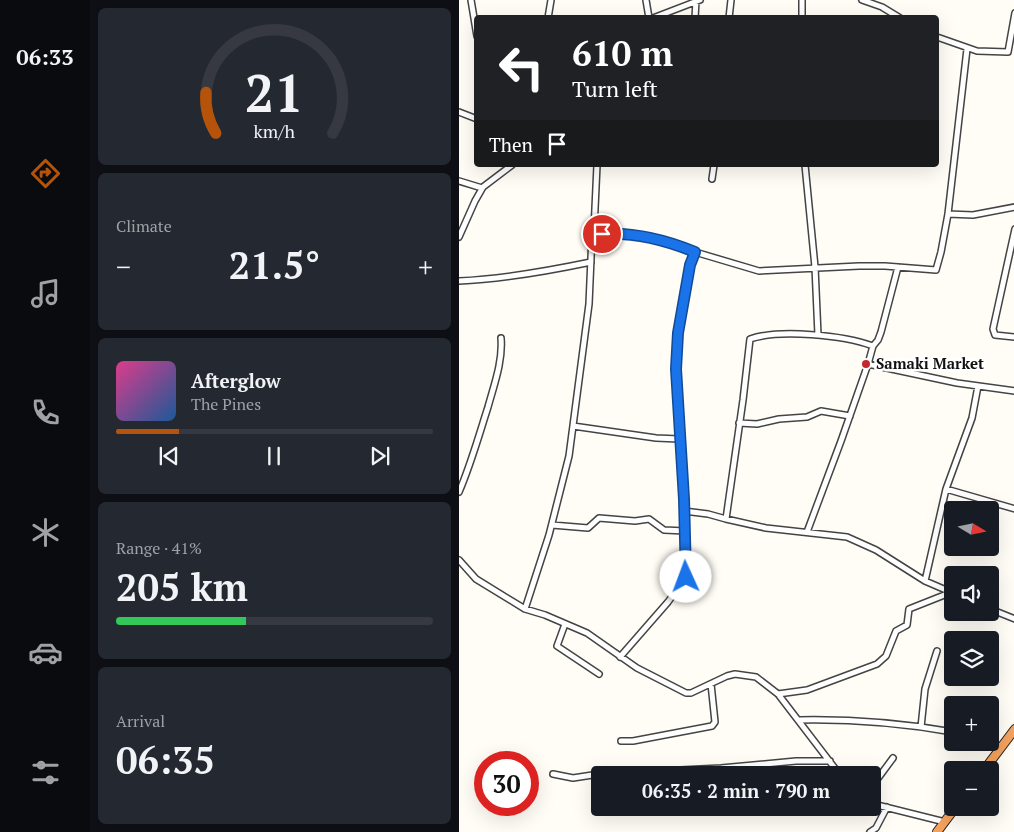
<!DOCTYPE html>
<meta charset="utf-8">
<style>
body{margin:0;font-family:"PT Serif",serif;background:#242831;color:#f1f3f6;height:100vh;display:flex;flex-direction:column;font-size:19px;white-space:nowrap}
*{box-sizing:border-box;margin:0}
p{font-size:16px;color:#9ea1a6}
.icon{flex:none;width:28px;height:28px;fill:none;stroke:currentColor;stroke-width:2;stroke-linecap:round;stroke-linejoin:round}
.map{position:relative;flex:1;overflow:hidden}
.side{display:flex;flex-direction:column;gap:8px;padding:8px;background:#0d0f14;width:369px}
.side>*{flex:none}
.top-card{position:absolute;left:15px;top:15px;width:465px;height:152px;border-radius:5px;box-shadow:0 5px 20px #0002;background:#202124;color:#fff;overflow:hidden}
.needle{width:32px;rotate:100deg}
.fabs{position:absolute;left:485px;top:501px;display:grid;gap:10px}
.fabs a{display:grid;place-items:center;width:55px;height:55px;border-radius:5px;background:#171b24;box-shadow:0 5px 20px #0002;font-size:25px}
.speed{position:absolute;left:15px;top:751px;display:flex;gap:10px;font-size:25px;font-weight:700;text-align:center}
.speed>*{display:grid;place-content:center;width:65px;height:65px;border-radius:50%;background:#171b24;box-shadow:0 5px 20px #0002;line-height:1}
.speed .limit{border:8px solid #d22;background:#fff;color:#111}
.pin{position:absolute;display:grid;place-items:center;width:42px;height:42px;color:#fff;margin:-21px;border:2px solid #fff;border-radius:50%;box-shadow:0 1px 5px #0007}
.me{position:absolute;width:55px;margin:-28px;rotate:358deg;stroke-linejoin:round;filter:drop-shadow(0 0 4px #0008)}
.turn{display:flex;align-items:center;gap:18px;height:105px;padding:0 15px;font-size:22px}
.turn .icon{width:65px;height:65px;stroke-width:2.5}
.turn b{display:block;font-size:35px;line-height:42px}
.then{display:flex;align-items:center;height:48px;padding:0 15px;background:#0003;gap:10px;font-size:19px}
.big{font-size:38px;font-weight:700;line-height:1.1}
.side .widget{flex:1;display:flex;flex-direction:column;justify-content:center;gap:8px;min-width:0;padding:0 18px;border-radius:8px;background:#242831}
.side .dial{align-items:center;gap:0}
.dial svg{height:130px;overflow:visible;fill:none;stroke:#363941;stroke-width:7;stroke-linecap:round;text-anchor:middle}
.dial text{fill:#f1f3f6;stroke:none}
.song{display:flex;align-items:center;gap:15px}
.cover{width:60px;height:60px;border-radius:8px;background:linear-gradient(135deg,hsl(330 70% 55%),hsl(210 70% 35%))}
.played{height:5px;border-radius:2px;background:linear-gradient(90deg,#b45309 20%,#363941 20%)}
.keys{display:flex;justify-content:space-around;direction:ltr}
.heat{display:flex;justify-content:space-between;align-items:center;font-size:28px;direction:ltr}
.charge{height:8px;border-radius:4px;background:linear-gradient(90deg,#34c759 41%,#363941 0)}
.trip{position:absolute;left:132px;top:766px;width:290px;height:50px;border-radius:5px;background:#171b24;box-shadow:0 5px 20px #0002;font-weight:700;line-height:50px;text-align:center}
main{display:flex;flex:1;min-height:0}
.tab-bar{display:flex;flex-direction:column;width:90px;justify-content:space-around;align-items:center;background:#090b0e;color:#9ea1a6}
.tab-bar .icon{width:35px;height:35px}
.tab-bar .current{color:#b45309}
.tab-bar b{font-size:22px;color:#f1f3f6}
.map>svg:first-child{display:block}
</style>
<main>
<nav class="tab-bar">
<b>06:33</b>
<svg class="icon current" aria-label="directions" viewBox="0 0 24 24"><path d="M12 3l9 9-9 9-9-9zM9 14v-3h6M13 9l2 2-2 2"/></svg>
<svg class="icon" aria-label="music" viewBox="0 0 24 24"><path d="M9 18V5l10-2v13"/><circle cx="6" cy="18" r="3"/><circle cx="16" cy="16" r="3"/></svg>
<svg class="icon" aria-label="phone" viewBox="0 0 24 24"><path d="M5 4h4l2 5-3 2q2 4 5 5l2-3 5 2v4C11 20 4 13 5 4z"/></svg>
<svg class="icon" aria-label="climate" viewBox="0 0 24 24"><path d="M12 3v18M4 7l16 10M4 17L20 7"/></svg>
<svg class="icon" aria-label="car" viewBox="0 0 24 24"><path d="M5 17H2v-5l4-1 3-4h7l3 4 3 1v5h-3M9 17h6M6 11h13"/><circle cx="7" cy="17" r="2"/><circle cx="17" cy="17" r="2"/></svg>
<svg class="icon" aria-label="filters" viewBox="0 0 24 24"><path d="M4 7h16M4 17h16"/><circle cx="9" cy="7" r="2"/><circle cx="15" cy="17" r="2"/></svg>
</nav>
<section class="side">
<div class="widget dial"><svg viewBox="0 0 100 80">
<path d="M14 69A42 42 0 1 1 86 69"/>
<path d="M14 69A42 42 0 0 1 8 44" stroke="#b45309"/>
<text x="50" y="56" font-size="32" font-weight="700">21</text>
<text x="50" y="72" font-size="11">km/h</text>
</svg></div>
<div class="widget"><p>Climate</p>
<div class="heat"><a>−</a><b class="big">21.5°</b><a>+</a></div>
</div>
<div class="widget">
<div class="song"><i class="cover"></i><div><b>Afterglow</b><p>The Pines</p></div></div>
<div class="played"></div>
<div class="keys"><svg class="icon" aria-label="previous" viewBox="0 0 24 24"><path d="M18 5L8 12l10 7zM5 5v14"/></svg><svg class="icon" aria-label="pause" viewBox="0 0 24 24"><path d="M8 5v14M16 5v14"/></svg><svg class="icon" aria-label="next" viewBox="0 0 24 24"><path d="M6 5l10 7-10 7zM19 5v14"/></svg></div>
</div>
<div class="widget"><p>Range · 41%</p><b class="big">205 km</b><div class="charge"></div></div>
<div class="widget"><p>Arrival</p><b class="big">06:35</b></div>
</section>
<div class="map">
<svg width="556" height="832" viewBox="0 0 556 832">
<rect width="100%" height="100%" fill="#fffdf5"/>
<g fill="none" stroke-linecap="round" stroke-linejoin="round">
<defs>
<path id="minor" d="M 12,0 L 18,36
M 187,0 L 190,18
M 403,0 L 423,7 L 441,18
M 89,18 L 92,0
M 194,18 L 241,0
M 236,18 L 237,1
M 270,18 L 272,0
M 343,18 L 343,0
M 478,37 L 518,51 L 549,52 L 556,13
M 0,112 L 18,119
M 346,165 L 356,267 L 359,335
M 253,179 L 255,165
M 0,181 L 23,188
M 489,214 L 514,215 L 556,207
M 556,229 L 534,329 L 536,335 L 556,337
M 133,235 C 169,233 203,238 236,252
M 0,237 L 16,201 L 24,187 L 53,165
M 0,281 C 44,279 89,271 132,262
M 409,364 L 414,346
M 280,423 L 298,424 L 320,419 L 348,417 L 362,411 L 391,416
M 114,426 L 197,438 L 220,439
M 487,489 L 556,509
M 0,492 C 12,464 20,435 29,407 C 35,385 44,361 42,338
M 225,511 L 249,514 L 267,519 L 284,400 L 291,339 C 320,329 384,335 414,346 L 419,340 L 422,332 L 439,267
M 267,519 L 307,528 L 388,537 L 417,550 L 466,581 L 494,593
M 93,525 L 129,528 L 140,518 L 176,521 L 190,519 L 205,530 L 226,531
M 348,532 L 382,441 L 409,364 L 498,383 L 556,391
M 0,560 L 17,579 L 66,609 L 86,615 L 128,633 L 178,668 L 227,693 L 232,693 L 268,676 L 276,674 L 297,677 L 319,694 L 381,775
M 466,581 L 487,489 L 513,418 L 519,386
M 66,609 L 90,535 L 110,456 L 130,304 L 133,235 L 135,230 L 138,165
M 531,609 L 556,619
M 106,624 L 98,646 L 140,674
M 161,657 L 209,602 L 227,577 L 225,499 L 220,439 L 217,369 L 219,333 L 231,265 L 236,252 L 300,271 L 400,266 L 426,266 L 477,270 L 482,252 L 489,214 L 508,49
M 319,694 L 348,690 L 418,664 L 427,656 L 437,631 L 448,625 L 450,609 L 493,592
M 340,720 C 392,719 442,723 494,732
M 462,727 L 466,689 L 478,651
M 162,741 L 174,741 L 253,726 L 256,722 L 252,684
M 531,742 L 542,747
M 94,774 L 114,778 L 140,774 L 262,768 L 337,761 L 371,761
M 414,785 L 434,758
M 414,804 L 486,822
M 411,832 L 417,828 L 428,807"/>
<path id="highway" d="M 525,770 L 556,729
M 478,832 L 496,808"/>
</defs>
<use href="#minor" stroke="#444" stroke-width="8"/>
<use href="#highway" stroke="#222" stroke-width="10"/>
<use href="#minor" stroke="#fff" stroke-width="5"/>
<use href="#highway" stroke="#f5a25d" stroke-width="8"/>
</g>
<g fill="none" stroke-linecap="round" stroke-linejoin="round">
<defs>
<path id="route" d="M 143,234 C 175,232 207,240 236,252 L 231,265 L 219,333 L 217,369 L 225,499 L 227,577"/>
</defs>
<use href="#route" stroke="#114b97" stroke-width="12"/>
<use href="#route" stroke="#1a73e8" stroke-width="9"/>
</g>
<circle fill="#c4262e" stroke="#fff" stroke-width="2" cx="407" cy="364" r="5"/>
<g text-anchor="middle" stroke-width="5" stroke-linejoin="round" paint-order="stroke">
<g font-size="15" font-weight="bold" fill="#111" stroke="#fff" text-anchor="start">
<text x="417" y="369">Samaki Market</text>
</g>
</g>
</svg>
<div class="fabs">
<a><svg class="needle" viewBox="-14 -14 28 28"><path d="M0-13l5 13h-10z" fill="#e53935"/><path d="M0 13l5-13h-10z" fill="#9ea1a6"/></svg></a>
<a><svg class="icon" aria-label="sound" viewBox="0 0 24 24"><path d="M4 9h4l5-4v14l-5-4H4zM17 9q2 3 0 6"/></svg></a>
<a><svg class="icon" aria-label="layers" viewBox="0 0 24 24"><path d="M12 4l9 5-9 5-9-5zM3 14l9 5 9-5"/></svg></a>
<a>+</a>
<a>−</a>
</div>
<div class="speed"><div class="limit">30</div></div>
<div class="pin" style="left:143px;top:234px;background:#d93025"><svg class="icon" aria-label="arrive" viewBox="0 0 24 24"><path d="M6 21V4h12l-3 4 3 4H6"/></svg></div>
<svg class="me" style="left:227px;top:577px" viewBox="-20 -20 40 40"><circle r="19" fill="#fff"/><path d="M0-13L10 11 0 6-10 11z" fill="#1a73e8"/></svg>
<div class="trip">06:35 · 2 min · 790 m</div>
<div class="top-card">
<div class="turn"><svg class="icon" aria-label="left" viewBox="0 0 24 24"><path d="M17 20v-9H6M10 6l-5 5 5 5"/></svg><div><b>610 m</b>Turn left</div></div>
<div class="then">Then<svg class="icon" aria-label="arrive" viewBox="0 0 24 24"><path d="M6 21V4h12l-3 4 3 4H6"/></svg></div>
</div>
</div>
</main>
